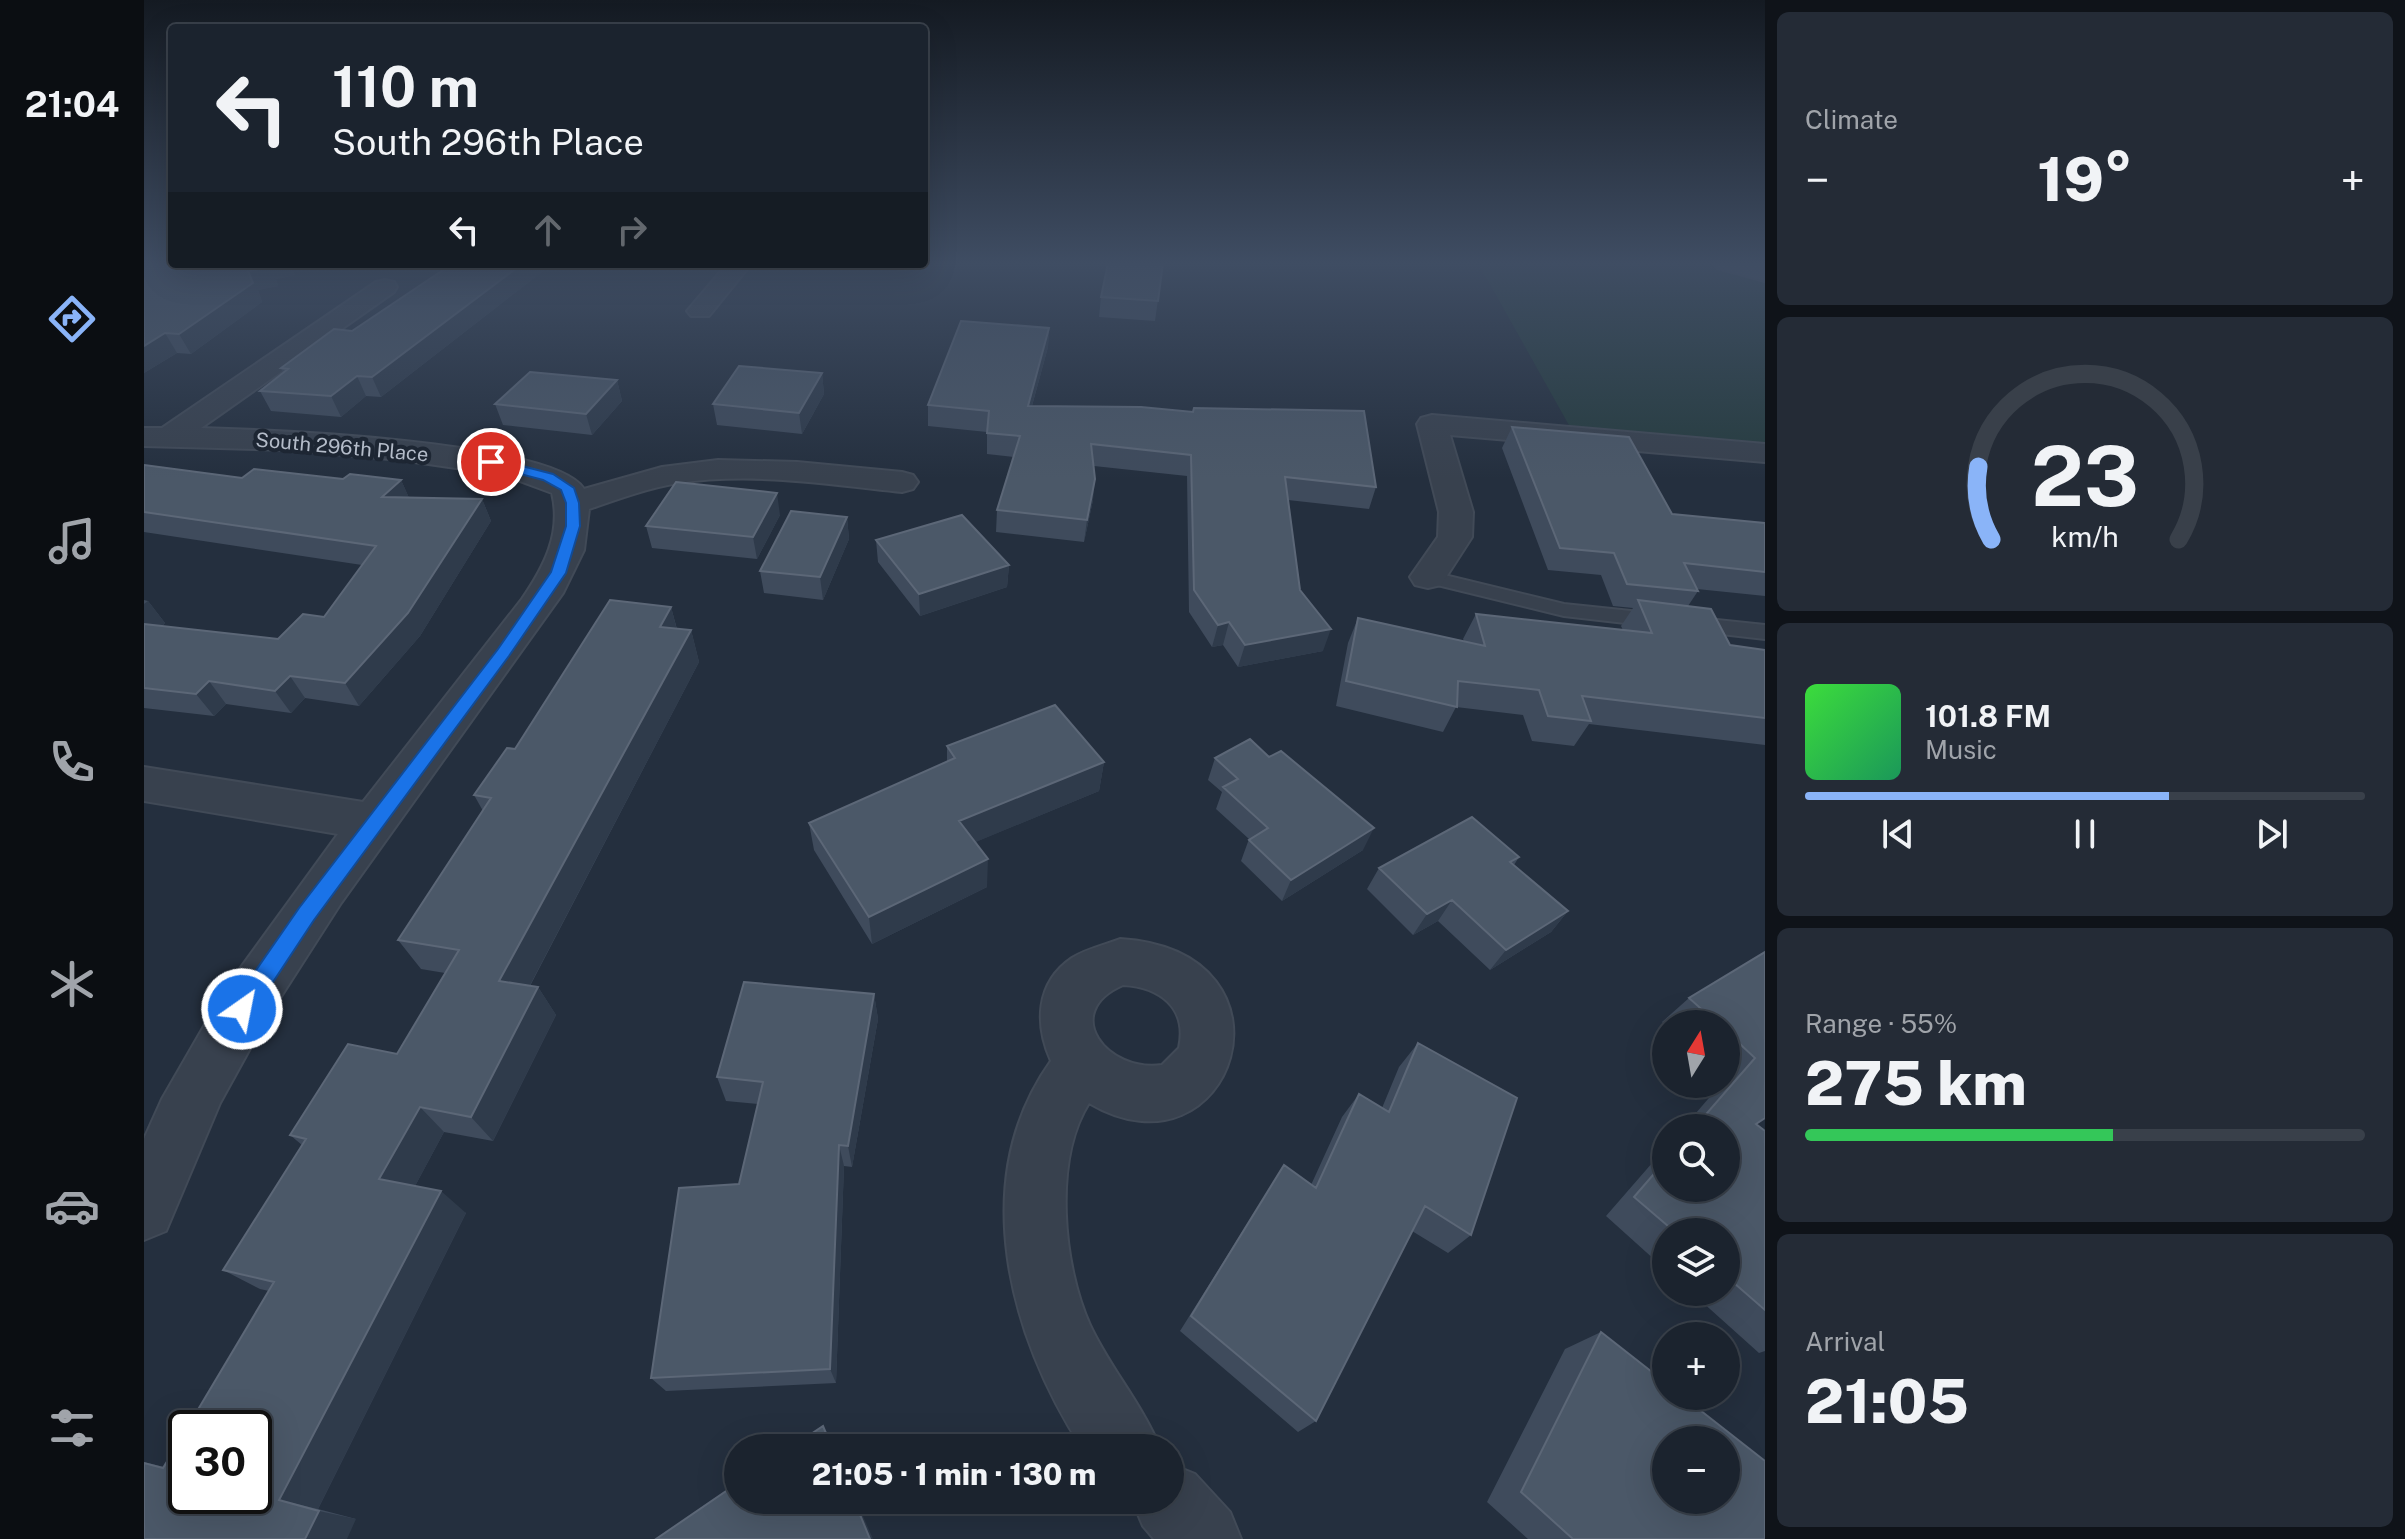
<!DOCTYPE html>
<meta charset="utf-8">
<style>
body{margin:0;font-family:"Public Sans",sans-serif;background:#242b36;color:#f1f3f6;height:100vh;display:flex;flex-direction:column;font-size:30px;white-space:nowrap}
*{box-sizing:border-box;margin:0}
p{font-size:26px;color:#a0a4aa}
.icon{flex:none;width:44px;height:44px;fill:none;stroke:currentColor;stroke-width:2;stroke-linecap:round;stroke-linejoin:round}
.map{position:relative;flex:1;overflow:hidden}
.details{display:flex;flex-direction:column;gap:12px;padding:12px;background:#0f1319;width:640px}
.details>*{flex:none}
.hud{position:absolute;left:24px;top:24px;width:760px;height:244px;border-radius:8px;box-shadow:0 8px 32px #0002,0 0 0 2px #39404a;background:#1b232e;color:#f1f3f6;overflow:hidden}
.needle{width:52px;rotate:11deg}
.controls{position:absolute;left:1508px;top:1010px;display:grid;gap:16px}
.controls a{display:grid;place-items:center;width:88px;height:88px;border-radius:50%;background:#1b232e;box-shadow:0 8px 32px #0002,0 0 0 2px #39404a;font-size:40px}
.speed{position:absolute;left:24px;top:1410px;display:flex;gap:16px;font-size:40px;font-weight:700;text-align:center}
.speed>*{display:grid;place-content:center;width:104px;height:104px;border-radius:50%;background:#1b232e;box-shadow:0 8px 32px #0002,0 0 0 2px #39404a;line-height:1}
.speed .limit{border:4px solid #111;border-radius:12px;background:#fff;color:#111}
.pin{position:absolute;display:grid;place-items:center;width:68px;height:68px;color:#fff;margin:-34px;border:4px solid #fff;border-radius:50%;box-shadow:0 2px 8px #0007}
.me{position:absolute;width:88px;margin:-44px;rotate:33deg;stroke-linejoin:round;filter:drop-shadow(0 0 6px #0008)}
.turn{display:flex;align-items:center;gap:28px;height:168px;padding:0 32px;font-size:36px}
.turn .icon{width:104px;height:104px;stroke-width:2.5}
.turn b{display:block;font-size:56px;line-height:68px}
.lanes{display:flex;align-items:center;height:76px;padding:0 32px;background:#0003;justify-content:center;gap:40px;direction:ltr}
.lanes .off{opacity:.35}
.big{font-size:60px;font-weight:800;line-height:1.1}
.details .widget{flex:1;display:flex;flex-direction:column;justify-content:center;gap:12px;min-width:0;padding:0 28px;border-radius:12px;background:#242b36}
.details .dial{align-items:center;gap:0}
.dial svg{height:208px;overflow:visible;fill:none;stroke:#39404a;stroke-width:7;stroke-linecap:round;text-anchor:middle}
.dial text{fill:#f1f3f6;stroke:none}
.song{display:flex;align-items:center;gap:24px}
.cover{width:96px;height:96px;border-radius:12px;background:linear-gradient(135deg,hsl(120 70% 55%),hsl(150 70% 35%))}
.played{height:8px;border-radius:4px;background:linear-gradient(90deg,#8ab4f8 65%,#39404a 65%)}
.keys{display:flex;justify-content:space-around;direction:ltr}
.heat{display:flex;justify-content:space-between;align-items:center;font-size:44px;direction:ltr}
.charge{height:12px;border-radius:6px;background:linear-gradient(90deg,#34c759 55%,#39404a 0)}
.trip{position:absolute;left:580px;top:1434px;width:460px;height:80px;border-radius:40px;background:#1b232e;box-shadow:0 8px 32px #0002,0 0 0 2px #39404a;font-weight:800;line-height:80px;text-align:center}
main{display:flex;flex:1;min-height:0}
.tabs{display:flex;flex-direction:column;width:144px;justify-content:space-around;align-items:center;background:#0b0e12;color:#a0a4aa}
.tabs .icon{width:56px;height:56px}
.tabs .current{color:#8ab4f8}
.tabs b{font-size:36px;color:#f1f3f6}
.map>svg:first-child{display:block}
</style>
<main>
<nav class="tabs">
<b>21:04</b>
<svg class="icon current" aria-label="directions" viewBox="0 0 24 24"><path d="M12 3l9 9-9 9-9-9zM9 14v-3h6M13 9l2 2-2 2"/></svg>
<svg class="icon" aria-label="music" viewBox="0 0 24 24"><path d="M9 18V5l10-2v13"/><circle cx="6" cy="18" r="3"/><circle cx="16" cy="16" r="3"/></svg>
<svg class="icon" aria-label="phone" viewBox="0 0 24 24"><path d="M5 4h4l2 5-3 2q2 4 5 5l2-3 5 2v4C11 20 4 13 5 4z"/></svg>
<svg class="icon" aria-label="climate" viewBox="0 0 24 24"><path d="M12 3v18M4 7l16 10M4 17L20 7"/></svg>
<svg class="icon" aria-label="car" viewBox="0 0 24 24"><path d="M5 17H2v-5l4-1 3-4h7l3 4 3 1v5h-3M9 17h6M6 11h13"/><circle cx="7" cy="17" r="2"/><circle cx="17" cy="17" r="2"/></svg>
<svg class="icon" aria-label="filters" viewBox="0 0 24 24"><path d="M4 7h16M4 17h16"/><circle cx="9" cy="7" r="2"/><circle cx="15" cy="17" r="2"/></svg>
</nav>
<div class="map">
<svg width="1621" height="1539" viewBox="0 0 1621 1539">
<rect width="100%" height="100%" fill="#242f3e"/>
<path fill="#263c3f" d="M 1334,263 L 1621,263 L 1621,453 L 1431,436 Z"/>
<g fill="none" stroke-linecap="round" stroke-linejoin="round">
<defs>
<path id="lane" d="M 1284,571 L 1420,604 L 1621,625 L 1621,639 L 1420,616 L 1277,581 L 1274,577 Z"/>
<path id="street" d="M 583,264 L 607,264 L 565,316 L 547,316 L 543,311 Z
M 241,280 L 250,282 L 253,287 L 250,292 L 57,428 C 120,430 409,440 440,489 L 518,467 L 574,460 L 653,462 L 758,472 L 769,475 L 774,482 L 769,489 L 758,492 C 684,484 608,472 534,483 C 504,488 474,499 445,509 L 440,550 L 419,593 L 197,903 L 120,1023 L 76,1103 L 22,1231 L 0,1240 L 0,1139 L 18,1099 L 82,988 L 194,834 L 0,801 L 0,767 L 219,802 L 378,599 C 400,567 418,533 408,493 L 360,475 L 257,460 L 147,450 L 0,446 L 0,428 L 18,428 L 232,282 Z
M 1288,415 L 1621,444 L 1621,462 L 1306,435 L 1329,512 L 1328,537 L 1297,585 L 1284,588 L 1271,585 L 1266,577 L 1294,537 L 1295,512 L 1273,424 L 1277,418 Z
M 976,939 C 1167,951 1089,1188 945,1103 C 909,1160 919,1266 946,1325 C 966,1368 998,1404 1016,1448 L 938,1448 C 865,1336 823,1179 907,1061 C 891,1025 891,983 928,958 C 942,949 961,945 976,939 ZM 979,985 C 1015,987 1044,1007 1035,1048 L 1018,1065 C 964,1073 915,1013 979,985 Z
M 1026,1464 L 1051,1474 L 1086,1512 L 1097,1539 L 1010,1539 L 999,1526 L 988,1500 L 1026,1500 Z"/>
<path id="secondary" d="M 1570,263 L 1609,263 L 1621,267 L 1621,281 L 1574,268 Z"/>
</defs>
<use href="#lane" stroke="#414a57" stroke-width="4"/>
<use href="#street" stroke="#414a57" stroke-width="4"/>
<use href="#secondary" stroke="#414a57" stroke-width="4"/>
<use href="#lane" fill="#38414e" fill-rule="evenodd"/>
<use href="#street" fill="#38414e" fill-rule="evenodd"/>
<use href="#secondary" fill="#465061" fill-rule="evenodd"/>
</g>
<path fill="#3f4b5c" d="M 0,263 L 146,264 L 151,275 L 132,279 L 134,286 L 114,290 L 118,302 L 47,354 L 33,353 L 0,373 Z
M 1019,263 L 1011,321 L 955,317 L 957,297 Z
M 308,264 L 402,264 L 403,268 L 237,397 L 222,396 L 197,417 L 127,411 L 116,391 L 139,373 L 137,368 L 208,331 Z
M 905,328 L 904,347 L 888,406 L 1232,487 L 1225,509 L 1144,500 L 1156,590 L 1179,651 L 1094,667 L 1079,645 L 1068,647 L 1045,612 L 1043,476 L 950,466 L 949,500 L 940,542 L 852,532 L 853,510 L 870,457 L 843,454 L 843,432 L 784,426 L 784,405 Z
M 678,373 L 680,394 L 658,434 L 573,425 L 569,404 Z
M 473,380 L 478,401 L 448,435 L 359,425 L 351,404 Z
M 1368,427 L 1528,514 L 1621,523 L 1621,596 L 1553,589 L 1554,591 L 1544,606 L 1586,645 L 1621,650 L 1621,745 L 1445,724 L 1430,746 L 1388,741 L 1379,715 L 1312,707 L 1299,732 L 1192,706 L 1204,643 L 1214,618 L 1320,641 L 1319,639 L 1332,614 L 1479,630 L 1477,626 L 1489,608 L 1469,606 L 1457,575 L 1404,570 L 1358,448 Z
M 0,465 L 98,478 L 257,480 L 265,498 L 338,499 L 347,521 L 276,636 L 215,706 L 161,698 L 147,713 L 82,704 L 70,716 L 0,708 L 0,600 L 4,601 L 21,623 L 18,626 L 134,639 L 180,617 L 218,565 L 0,532 Z
M 636,515 L 613,559 L 508,548 L 502,526 Z
M 703,517 L 705,539 L 679,600 L 620,593 L 616,571 Z
M 732,540 L 865,565 L 863,587 L 776,616 L 734,562 Z
M 527,607 L 533,629 L 547,630 L 555,662 L 386,986 L 394,987 L 412,1015 L 349,1141 L 300,1132 L 271,1186 L 322,1213 L 174,1509 L 212,1519 L 0,1539 L 0,1462 L 20,1467 L 125,1291 L 116,1289 L 79,1270 L 158,1145 L 146,1135 L 253,1054 L 301,973 L 277,969 L 254,940 L 339,811 L 330,795 L 371,749 Z
M 803,746 L 960,762 L 955,791 L 831,842 L 843,887 L 728,944 L 670,850 L 665,823 L 803,762 Z
M 1071,758 L 1219,850 L 1138,901 L 1097,861 L 1105,839 L 1072,809 L 1078,792 L 1064,780 Z
M 1375,857 L 1370,865 L 1424,911 L 1407,932 L 1346,970 L 1294,921 L 1269,935 L 1223,889 L 1235,868 Z
M 1621,952 L 1612,1124 L 1621,1131 L 1621,1351 L 1615,1353 L 1547,1292 L 1582,1292 L 1582,1232 L 1522,1232 L 1522,1270 L 1462,1216 L 1522,1147 L 1522,1188 L 1582,1128 L 1539,1128 L 1577,1084 L 1582,1084 L 1582,1024 L 1522,1024 L 1522,1026 L 1518,1022 L 1545,998 Z
M 730,994 L 734,1019 L 708,1167 L 700,1166 L 692,1383 L 522,1391 L 507,1378 L 595,1184 L 614,1104 L 582,1101 L 573,1077 Z
M 1274,1043 L 1327,1235 L 1304,1253 L 1268,1231 L 1172,1421 L 1154,1432 L 1036,1331 L 1140,1165 L 1167,1185 L 1198,1117 L 1215,1094 L 1238,1108 L 1255,1067 Z
M 1457,1332 L 1621,1539 L 1384,1539 L 1343,1502 L 1421,1349 Z"/>
<path fill="#2f3b4b" d="M 124,264 L 146,264 L 151,275 L 132,279 L 134,286 L 114,290 L 118,302 L 47,354 L 35,334 L 104,271 Z
M 378,264 L 402,264 L 403,268 L 237,397 L 228,377 Z
M 905,328 L 904,347 L 882,427 L 884,406 Z
M 21,333 L 33,353 L 0,373 L 0,346 Z
M 678,373 L 680,394 L 658,434 L 655,413 Z
M 213,376 L 222,396 L 197,417 L 187,396 Z
M 473,380 L 478,401 L 448,435 L 442,414 Z
M 951,479 L 949,500 L 940,542 L 943,520 Z
M 257,480 L 267,502 L 238,497 Z
M 633,493 L 636,515 L 613,559 L 609,537 Z
M 338,499 L 347,521 L 276,636 L 215,706 L 201,683 Z
M 703,517 L 705,539 L 679,600 L 676,577 Z
M 865,565 L 863,587 L 776,616 L 775,594 Z
M 4,601 L 21,623 L 0,642 L 0,604 Z
M 527,607 L 535,638 L 516,627 Z
M 1085,622 L 1079,645 L 1068,647 L 1074,625 Z
M 1187,629 L 1179,651 L 1094,667 L 1101,645 Z
M 547,630 L 555,662 L 374,1008 L 355,981 Z
M 146,676 L 161,698 L 147,713 L 131,691 Z
M 65,681 L 82,704 L 70,716 L 52,694 Z
M 960,762 L 955,791 L 815,849 L 815,821 Z
M 1230,828 L 1219,850 L 1138,901 L 1147,880 Z
M 844,859 L 843,887 L 728,944 L 725,917 Z
M 1308,900 L 1294,921 L 1269,935 L 1283,914 Z
M 1424,911 L 1407,932 L 1346,970 L 1362,950 Z
M 394,987 L 412,1015 L 349,1141 L 327,1117 Z
M 730,994 L 734,1019 L 708,1167 L 704,1146 Z
M 276,1107 L 300,1132 L 263,1201 L 235,1179 Z
M 695,1145 L 700,1166 L 692,1383 L 686,1369 Z
M 297,1191 L 322,1213 L 174,1509 L 135,1500 Z
M 679,1426 L 687,1438 L 691,1448 L 688,1448 Z
M 710,1500 L 712,1500 L 729,1539 L 726,1539 Z
M 175,1511 L 212,1519 L 203,1539 L 161,1539 Z"/>
<path fill="#4b5868" stroke="#5c6777" stroke-width="2" fill-rule="evenodd" d="M 0,263 L 124,264 L 125,267 L 104,271 L 109,283 L 35,334 L 21,333 L 0,346 Z
M 964,263 L 1019,263 L 1014,301 L 957,297 Z
M 308,264 L 378,264 L 228,377 L 213,376 L 187,396 L 116,391 L 144,369 L 137,368 L 190,329 L 208,331 Z
M 817,321 L 905,328 L 884,406 L 997,407 L 1049,412 L 1050,408 L 1220,411 L 1232,487 L 1141,477 L 1156,590 L 1187,629 L 1101,645 L 1085,622 L 1074,625 L 1050,590 L 1047,455 L 947,444 L 951,479 L 943,520 L 853,510 L 876,436 L 843,433 L 845,411 L 784,405 Z
M 595,366 L 678,373 L 655,413 L 569,404 Z
M 386,372 L 473,380 L 442,414 L 351,404 Z
M 1368,427 L 1485,437 L 1528,514 L 1621,523 L 1621,572 L 1540,563 L 1554,591 L 1483,584 L 1470,553 L 1416,548 Z
M 0,465 L 98,478 L 110,469 L 199,479 L 206,474 L 257,480 L 238,497 L 338,499 L 264,613 L 201,683 L 146,676 L 131,691 L 65,681 L 52,694 L 0,688 L 0,624 L 134,639 L 159,614 L 180,617 L 232,546 L 0,512 Z
M 532,482 L 633,493 L 609,537 L 502,526 Z
M 647,511 L 703,517 L 676,577 L 616,571 Z
M 818,515 L 865,565 L 775,594 L 732,540 Z
M 466,600 L 527,607 L 516,627 L 547,630 L 355,981 L 394,987 L 327,1117 L 276,1107 L 235,1179 L 297,1191 L 135,1500 L 175,1511 L 161,1539 L 0,1539 L 0,1463 L 19,1468 L 42,1430 L 42,1496 L 110,1496 L 110,1428 L 43,1428 L 130,1282 L 79,1270 L 162,1139 L 146,1135 L 204,1044 L 253,1054 L 315,950 L 254,940 L 347,798 L 330,795 L 363,748 L 371,749 Z
M 1494,600 L 1567,609 L 1586,645 L 1621,650 L 1621,718 L 1438,696 L 1447,721 L 1404,716 L 1395,690 L 1314,681 L 1313,707 L 1202,681 L 1214,618 L 1341,646 L 1332,614 L 1508,633 Z
M 911,705 L 960,762 L 815,821 L 844,859 L 725,917 L 665,823 L 811,758 L 803,746 Z
M 1106,739 L 1125,757 L 1137,751 L 1230,828 L 1147,880 L 1105,840 L 1124,828 L 1079,787 L 1094,779 L 1071,758 Z
M 1328,817 L 1375,857 L 1366,862 L 1424,911 L 1362,950 L 1308,900 L 1283,914 L 1235,868 Z
M 1621,952 L 1621,1118 L 1612,1124 L 1621,1131 L 1621,1310 L 1582,1276 L 1582,1232 L 1531,1232 L 1490,1197 L 1522,1160 L 1522,1188 L 1582,1188 L 1582,1128 L 1550,1128 L 1611,1058 L 1582,1031 L 1582,1024 L 1574,1024 L 1545,998 Z
M 600,982 L 730,994 L 704,1146 L 695,1145 L 686,1369 L 507,1378 L 535,1188 L 595,1184 L 619,1082 L 573,1077 Z
M 1274,1043 L 1373,1098 L 1327,1235 L 1281,1206 L 1172,1421 L 1047,1316 L 1140,1165 L 1172,1188 L 1215,1094 L 1245,1112 Z
M 1457,1332 L 1522,1383 L 1522,1396 L 1538,1396 L 1621,1461 L 1621,1539 L 1429,1539 L 1377,1492 ZM 1522,1440 L 1582,1440 L 1582,1500 L 1522,1500 Z
M 679,1426 L 688,1448 L 646,1448 Z
M 594,1483 L 594,1500 L 710,1500 L 726,1539 L 512,1539 Z"/>
<linearGradient id="sky" x2="0" y2="1"><stop stop-color="#141a22"/><stop offset="0.55" stop-color="#3f4d63"/><stop offset="1" stop-color="#3f4d63" stop-opacity="0"/></linearGradient>
<rect width="1621" height="479" fill="url(#sky)"/>
<path fill="#1a73e8" stroke="#114b97" stroke-width="2" d="M 347,458 L 409,474 L 430,488 L 435,503 L 436,526 L 422,573 L 365,656 L 170,920 L 106,1017 L 98,1020 L 90,1017 L 87,1009 L 90,1002 L 155,908 L 354,649 L 407,572 L 422,526 L 422,503 L 417,490 L 399,480 L 342,465 L 340,462 Z"/>
<g text-anchor="middle" stroke-width="8" stroke-linejoin="round" paint-order="stroke">
<g font-size="20" fill="#b4bcc9" stroke="#1d2633">
<text transform="translate(198 447) rotate(5)" y="7">South 296th Place</text>
</g>
</g>
</svg>
<div class="controls">
<a><svg class="needle" viewBox="-14 -14 28 28"><path d="M0-13l5 13h-10z" fill="#e53935"/><path d="M0 13l5-13h-10z" fill="#a0a4aa"/></svg></a>
<a><svg class="icon" aria-label="search" viewBox="0 0 24 24"><circle cx="10" cy="10" r="6"/><path d="M15 15l6 6"/></svg></a>
<a><svg class="icon" aria-label="layers" viewBox="0 0 24 24"><path d="M12 4l9 5-9 5-9-5zM3 14l9 5 9-5"/></svg></a>
<a>+</a>
<a>−</a>
</div>
<div class="speed"><div class="limit">30</div></div>
<div class="pin" style="left:347px;top:462px;background:#d93025"><svg class="icon" aria-label="arrive" viewBox="0 0 24 24"><path d="M6 21V4h12l-3 4 3 4H6"/></svg></div>
<svg class="me" style="left:98px;top:1009px" viewBox="-20 -20 40 40"><circle r="17" fill="#1a73e8" stroke="#fff" stroke-width="3"/><path d="M0-11L8 9 0 5-8 9z" fill="#fff"/></svg>
<div class="trip">21:05 · 1 min · 130 m</div>
<div class="hud">
<div class="turn"><svg class="icon" aria-label="left" viewBox="0 0 24 24"><path d="M17 20v-9H6M10 6l-5 5 5 5"/></svg><div><b>110 m</b>South 296th Place</div></div>
<div class="lanes"><svg class="icon" aria-label="left" viewBox="0 0 24 24"><path d="M17 20v-9H6M10 6l-5 5 5 5"/></svg><svg class="icon off" aria-label="ahead" viewBox="0 0 24 24"><path d="M12 20V5M6 11l6-6 6 6"/></svg><svg class="icon off" aria-label="right" viewBox="0 0 24 24"><path d="M7 20v-9h11M14 6l5 5-5 5"/></svg></div>
</div>
</div>
<section class="details">
<div class="widget"><p>Climate</p>
<div class="heat"><a>−</a><b class="big">19°</b><a>+</a></div>
</div>
<div class="widget dial"><svg viewBox="0 0 100 80">
<path d="M14 69A42 42 0 1 1 86 69"/>
<path d="M14 69A42 42 0 0 1 9 41" stroke="#8ab4f8"/>
<text x="50" y="56" font-size="32" font-weight="700">23</text>
<text x="50" y="72" font-size="11">km/h</text>
</svg></div>
<div class="widget">
<div class="song"><i class="cover"></i><div><b>101.8 FM</b><p>Music</p></div></div>
<div class="played"></div>
<div class="keys"><svg class="icon" aria-label="previous" viewBox="0 0 24 24"><path d="M18 5L8 12l10 7zM5 5v14"/></svg><svg class="icon" aria-label="pause" viewBox="0 0 24 24"><path d="M8 5v14M16 5v14"/></svg><svg class="icon" aria-label="next" viewBox="0 0 24 24"><path d="M6 5l10 7-10 7zM19 5v14"/></svg></div>
</div>
<div class="widget"><p>Range · 55%</p><b class="big">275 km</b><div class="charge"></div></div>
<div class="widget"><p>Arrival</p><b class="big">21:05</b></div>
</section>
</main>
